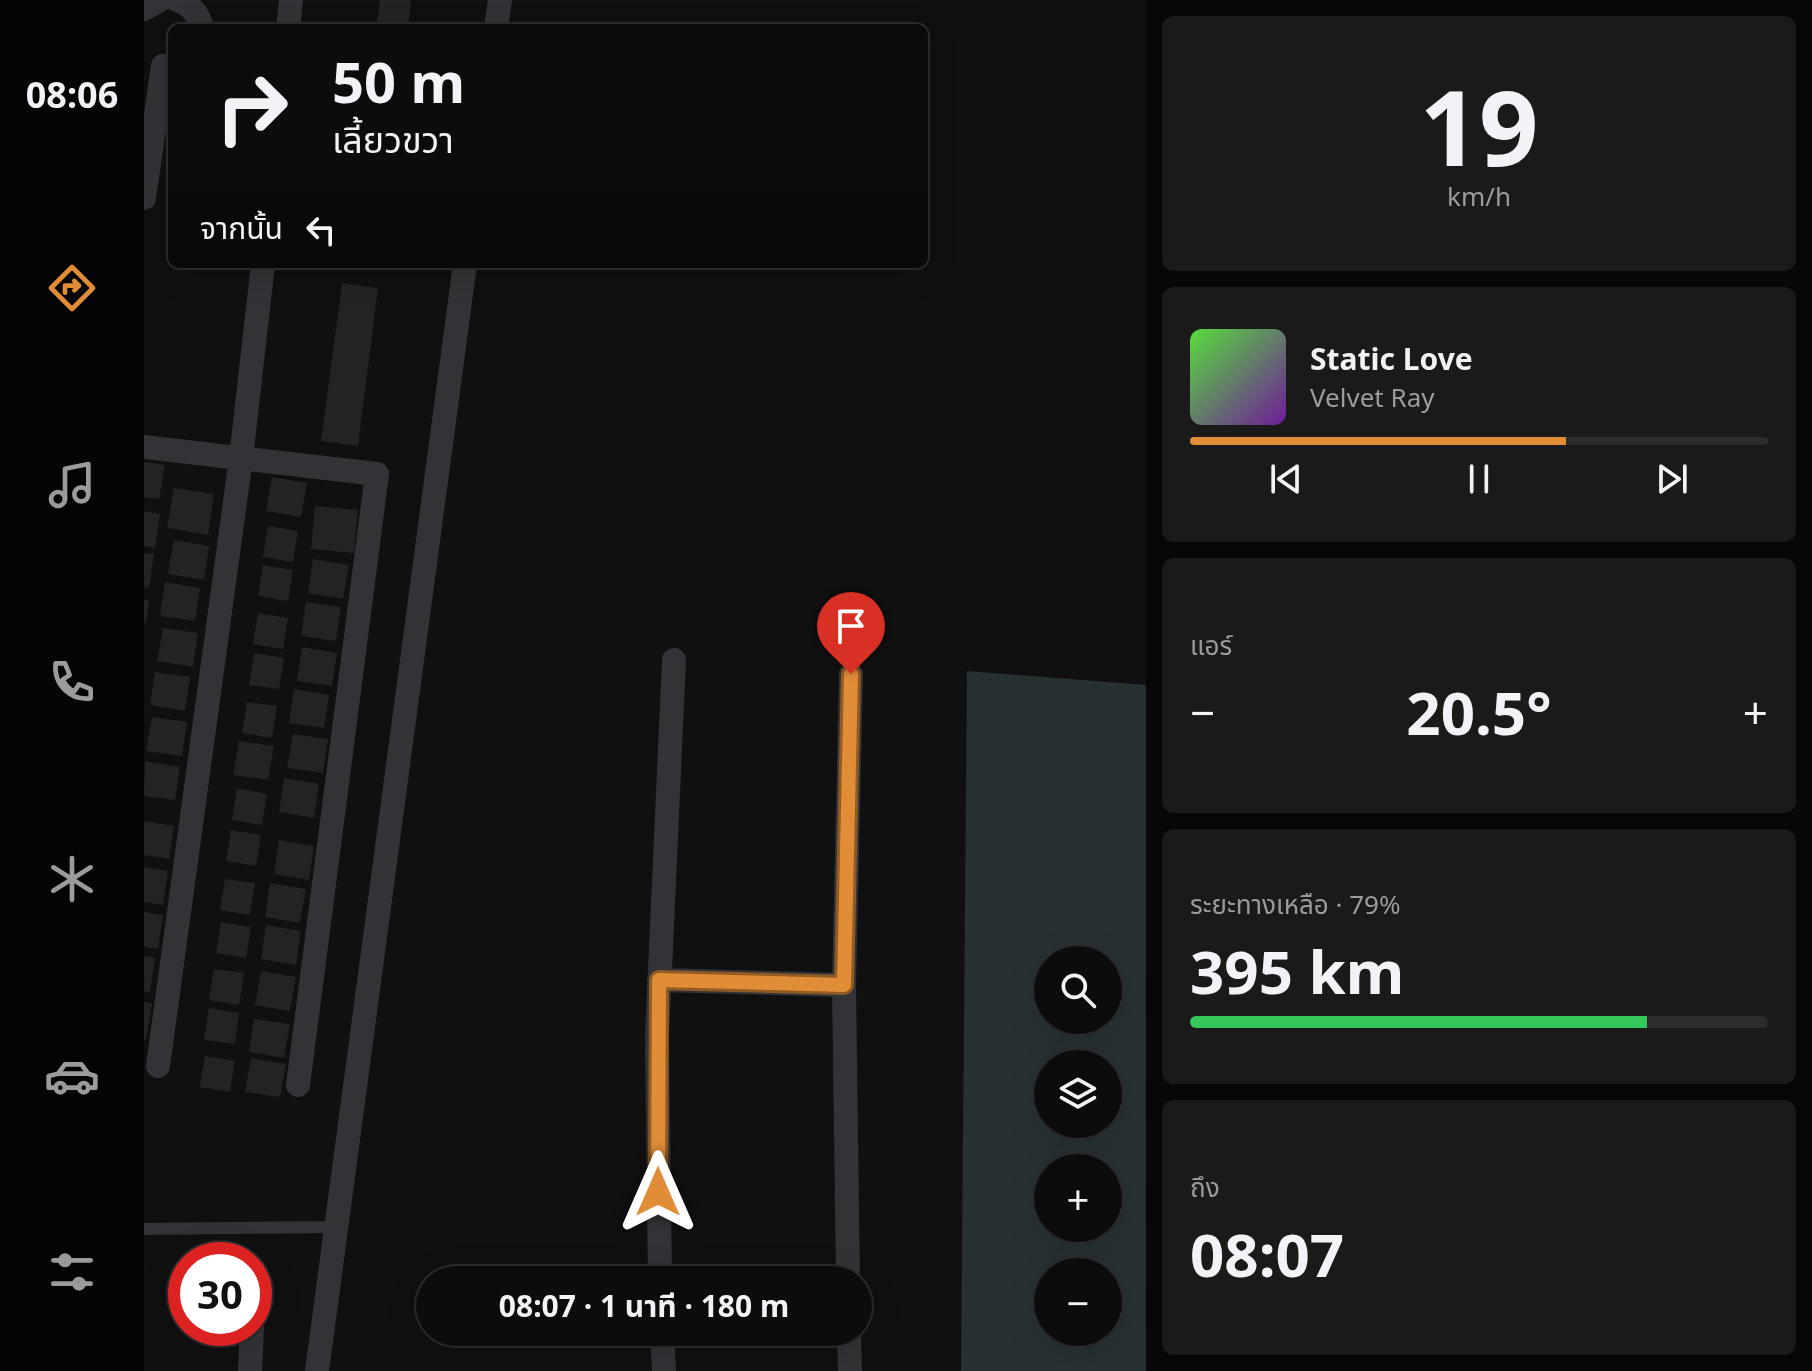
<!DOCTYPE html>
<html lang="th">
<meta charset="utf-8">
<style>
body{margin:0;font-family:"Noto Sans","Noto Sans Thai",sans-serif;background:#1a1a1b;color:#f1f3f6;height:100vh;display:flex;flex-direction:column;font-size:30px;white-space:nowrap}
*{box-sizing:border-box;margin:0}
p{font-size:26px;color:#9a9b9d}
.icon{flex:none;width:44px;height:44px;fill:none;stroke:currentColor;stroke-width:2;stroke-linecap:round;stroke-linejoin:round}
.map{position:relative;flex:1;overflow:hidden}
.drawer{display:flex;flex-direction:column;gap:16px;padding:16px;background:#070707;width:666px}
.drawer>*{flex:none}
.hud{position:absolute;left:24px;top:24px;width:760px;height:244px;border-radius:12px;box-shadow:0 8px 32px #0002,0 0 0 2px #2c2c2e;background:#0c0c0d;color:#f1f3f6;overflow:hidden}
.controls{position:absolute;left:890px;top:946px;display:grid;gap:16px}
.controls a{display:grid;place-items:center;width:88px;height:88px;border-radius:50%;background:#0c0c0d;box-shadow:0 8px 32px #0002,0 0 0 2px #2c2c2e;font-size:40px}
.speed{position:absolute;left:24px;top:1242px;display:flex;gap:16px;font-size:40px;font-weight:700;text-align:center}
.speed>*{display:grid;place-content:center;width:104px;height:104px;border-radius:50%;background:#0c0c0d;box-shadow:0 8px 32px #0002,0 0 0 2px #2c2c2e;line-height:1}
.speed .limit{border:12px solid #d22;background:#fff;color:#111}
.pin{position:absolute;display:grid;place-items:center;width:68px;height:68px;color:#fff;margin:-82px -34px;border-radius:50% 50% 50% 0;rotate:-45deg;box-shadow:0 0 8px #0007}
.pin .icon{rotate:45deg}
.me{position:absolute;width:88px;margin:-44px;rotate:0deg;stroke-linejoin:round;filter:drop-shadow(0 0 6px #0008)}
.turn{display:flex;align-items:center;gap:28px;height:168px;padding:0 32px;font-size:36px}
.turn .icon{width:104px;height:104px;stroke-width:2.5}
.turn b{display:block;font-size:56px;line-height:68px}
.then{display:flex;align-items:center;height:76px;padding:0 32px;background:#0003;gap:16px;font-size:30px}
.big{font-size:60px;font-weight:700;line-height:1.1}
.drawer .tile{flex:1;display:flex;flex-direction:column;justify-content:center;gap:12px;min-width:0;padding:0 28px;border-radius:12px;background:#1a1a1b}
.drawer .dial{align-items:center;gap:0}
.dial b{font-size:104px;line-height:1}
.song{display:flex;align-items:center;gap:24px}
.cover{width:96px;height:96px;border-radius:12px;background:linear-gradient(135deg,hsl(110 70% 55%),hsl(280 70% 35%))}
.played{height:8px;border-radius:4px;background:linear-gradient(90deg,#e18c37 65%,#2c2c2e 65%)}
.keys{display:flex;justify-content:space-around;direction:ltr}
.heat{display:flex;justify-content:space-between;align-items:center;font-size:44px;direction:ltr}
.charge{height:12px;border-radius:6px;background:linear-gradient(90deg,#34c759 79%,#2c2c2e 0)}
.trip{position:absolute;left:272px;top:1266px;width:456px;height:80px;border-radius:40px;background:#0c0c0d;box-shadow:0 8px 32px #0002,0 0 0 2px #2c2c2e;font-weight:700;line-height:80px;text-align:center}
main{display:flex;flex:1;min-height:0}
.tab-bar{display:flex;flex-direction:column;width:144px;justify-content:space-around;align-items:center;background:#050505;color:#9a9b9d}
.tab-bar .icon{width:56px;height:56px}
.tab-bar .current{color:#e18c37}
.tab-bar b{font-size:36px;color:#f1f3f6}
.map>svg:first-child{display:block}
</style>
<main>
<nav class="tab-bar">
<b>08:06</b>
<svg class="icon current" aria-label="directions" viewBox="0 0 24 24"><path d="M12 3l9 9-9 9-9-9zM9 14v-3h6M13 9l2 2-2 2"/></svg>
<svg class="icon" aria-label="music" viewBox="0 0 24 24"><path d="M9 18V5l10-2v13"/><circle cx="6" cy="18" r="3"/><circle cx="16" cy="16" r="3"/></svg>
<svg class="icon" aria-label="phone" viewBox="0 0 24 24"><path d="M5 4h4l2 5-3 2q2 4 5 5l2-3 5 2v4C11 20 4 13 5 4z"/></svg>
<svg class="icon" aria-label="climate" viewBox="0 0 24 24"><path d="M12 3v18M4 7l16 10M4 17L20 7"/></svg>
<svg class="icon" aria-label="car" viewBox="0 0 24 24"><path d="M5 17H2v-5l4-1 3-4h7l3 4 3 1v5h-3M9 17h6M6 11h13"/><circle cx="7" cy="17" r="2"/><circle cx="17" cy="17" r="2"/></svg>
<svg class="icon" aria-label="filters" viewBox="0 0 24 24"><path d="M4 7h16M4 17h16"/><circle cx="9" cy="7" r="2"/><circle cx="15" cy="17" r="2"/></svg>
</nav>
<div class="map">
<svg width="1002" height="1371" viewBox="0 0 1002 1371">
<rect width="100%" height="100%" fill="#101011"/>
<path fill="#273033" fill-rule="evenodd" d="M 823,671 L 1002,685 L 1002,1371 L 817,1371 ZM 904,960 L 964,960 L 964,1020 L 904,1020 ZM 904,1064 L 964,1064 L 964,1124 L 904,1124 ZM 904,1168 L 964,1168 L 964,1228 L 904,1228 ZM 904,1272 L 964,1272 L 964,1332 L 904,1332 Z"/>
<path fill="#232325" d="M 236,0 L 267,0 L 264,28 L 232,28 Z
M 198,283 L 234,288 L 214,446 L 177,441 Z
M 0,462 L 21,465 L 15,499 L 0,497 Z
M 128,477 L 163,483 L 157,517 L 122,511 Z
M 30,488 L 70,494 L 64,535 L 23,528 Z
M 171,506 L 214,510 L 210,553 L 167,549 Z
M 0,511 L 16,514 L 11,548 L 0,546 Z
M 124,526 L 154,531 L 149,562 L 119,557 Z
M 30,540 L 65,546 L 60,580 L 24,574 Z
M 0,553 L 10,554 L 5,588 L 0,587 Z
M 169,559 L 205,565 L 199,599 L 164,593 Z
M 119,565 L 149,570 L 144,601 L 114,596 Z
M 21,582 L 56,588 L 51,621 L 16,616 Z
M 0,600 L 5,601 L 2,623 L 0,623 Z
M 162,602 L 197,607 L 192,641 L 157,636 Z
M 114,613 L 144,618 L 139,649 L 109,644 Z
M 19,628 L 54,633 L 49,667 L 13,661 Z
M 158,647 L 193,653 L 188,686 L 153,681 Z
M 110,653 L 140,658 L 135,689 L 105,685 Z
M 11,672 L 46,677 L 41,711 L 6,705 Z
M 150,689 L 185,695 L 180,728 L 145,723 Z
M 103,702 L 133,706 L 128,738 L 98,733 Z
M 8,717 L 43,722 L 38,756 L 2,751 Z
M 149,734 L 184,739 L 179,773 L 143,768 Z
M 95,741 L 130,746 L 124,780 L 89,775 Z
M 1,761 L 36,767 L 31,800 L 0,796 Z
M 140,778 L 175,784 L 170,818 L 135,812 Z
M 93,788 L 123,794 L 118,825 L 88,820 Z
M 0,821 L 30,826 L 25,859 L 0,855 Z
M 87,830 L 117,835 L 112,866 L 82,861 Z
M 135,840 L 170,846 L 165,880 L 130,874 Z
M 0,867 L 24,871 L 19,905 L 0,902 Z
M 81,879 L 111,883 L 106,915 L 76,910 Z
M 126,883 L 162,889 L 156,923 L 121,917 Z
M 0,912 L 19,915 L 14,949 L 0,947 Z
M 77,922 L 107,927 L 102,958 L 72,953 Z
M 122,925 L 157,931 L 152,965 L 117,959 Z
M 0,956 L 11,958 L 6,992 L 0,991 Z
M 70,969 L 100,973 L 95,1005 L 65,1000 Z
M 117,971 L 152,977 L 146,1011 L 111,1005 Z
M 0,1002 L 8,1003 L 2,1040 L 0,1040 Z
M 65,1008 L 95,1013 L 91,1044 L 60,1040 Z
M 110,1019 L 146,1024 L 140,1058 L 105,1052 Z
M 61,1056 L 91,1061 L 86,1092 L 56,1087 Z
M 107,1058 L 142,1064 L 136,1097 L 101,1092 Z"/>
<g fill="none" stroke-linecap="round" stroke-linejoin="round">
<path stroke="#313336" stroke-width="12" d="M 0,1229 L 193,1227"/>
<path stroke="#313336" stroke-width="24" d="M 33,0 C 47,5 55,14 58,28
M 0,9 L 16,0
M 144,28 L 147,0
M 352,28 L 356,0
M 0,198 L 19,66
M 0,447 L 233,474 L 154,1085
M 515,980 L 700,985
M 14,1066 L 97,458 L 119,264
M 516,1280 L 513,1036 L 530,660
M 704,1280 L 700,985 L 707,674
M 518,1332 L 520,1371
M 705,1332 L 706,1371
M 106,1371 L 108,1328
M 173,1371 L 321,264"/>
</g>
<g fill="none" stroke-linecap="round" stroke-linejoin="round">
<defs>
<path id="route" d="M 514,1192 L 515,980 L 700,985 L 707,674"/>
</defs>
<use href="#route" stroke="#925b24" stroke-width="20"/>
<use href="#route" stroke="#e18c37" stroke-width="14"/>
</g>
</svg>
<div class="controls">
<a><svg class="icon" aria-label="search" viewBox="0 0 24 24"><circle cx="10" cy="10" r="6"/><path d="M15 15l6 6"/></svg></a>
<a><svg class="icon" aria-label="layers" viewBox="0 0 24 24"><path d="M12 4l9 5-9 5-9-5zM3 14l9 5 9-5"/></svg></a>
<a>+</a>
<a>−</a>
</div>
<div class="speed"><div class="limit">30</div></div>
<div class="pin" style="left:707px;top:674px;background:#d93025"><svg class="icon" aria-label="arrive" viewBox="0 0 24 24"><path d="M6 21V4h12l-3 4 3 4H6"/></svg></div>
<svg class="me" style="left:514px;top:1192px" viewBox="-20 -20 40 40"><path d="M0-17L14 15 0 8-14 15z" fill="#e18c37" stroke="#fff" stroke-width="4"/></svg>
<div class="trip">08:07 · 1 นาที · 180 m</div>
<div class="hud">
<div class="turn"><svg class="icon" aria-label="right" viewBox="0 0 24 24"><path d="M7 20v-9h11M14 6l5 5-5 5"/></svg><div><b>50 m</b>เลี้ยวขวา</div></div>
<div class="then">จากนั้น<svg class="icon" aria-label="left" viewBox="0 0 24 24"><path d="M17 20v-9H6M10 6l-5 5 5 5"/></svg></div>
</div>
</div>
<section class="drawer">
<div class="tile dial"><b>19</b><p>km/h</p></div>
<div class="tile">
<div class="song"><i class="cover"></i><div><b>Static Love</b><p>Velvet Ray</p></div></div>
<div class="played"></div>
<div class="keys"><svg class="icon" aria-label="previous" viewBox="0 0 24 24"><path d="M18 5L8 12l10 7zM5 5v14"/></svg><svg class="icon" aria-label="pause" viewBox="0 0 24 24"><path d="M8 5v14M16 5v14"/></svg><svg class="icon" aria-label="next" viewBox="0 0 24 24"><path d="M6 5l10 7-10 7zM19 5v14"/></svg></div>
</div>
<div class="tile"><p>แอร์</p>
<div class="heat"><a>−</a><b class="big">20.5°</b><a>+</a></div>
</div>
<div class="tile"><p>ระยะทางเหลือ · 79%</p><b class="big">395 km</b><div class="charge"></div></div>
<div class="tile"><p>ถึง</p><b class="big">08:07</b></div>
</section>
</main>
